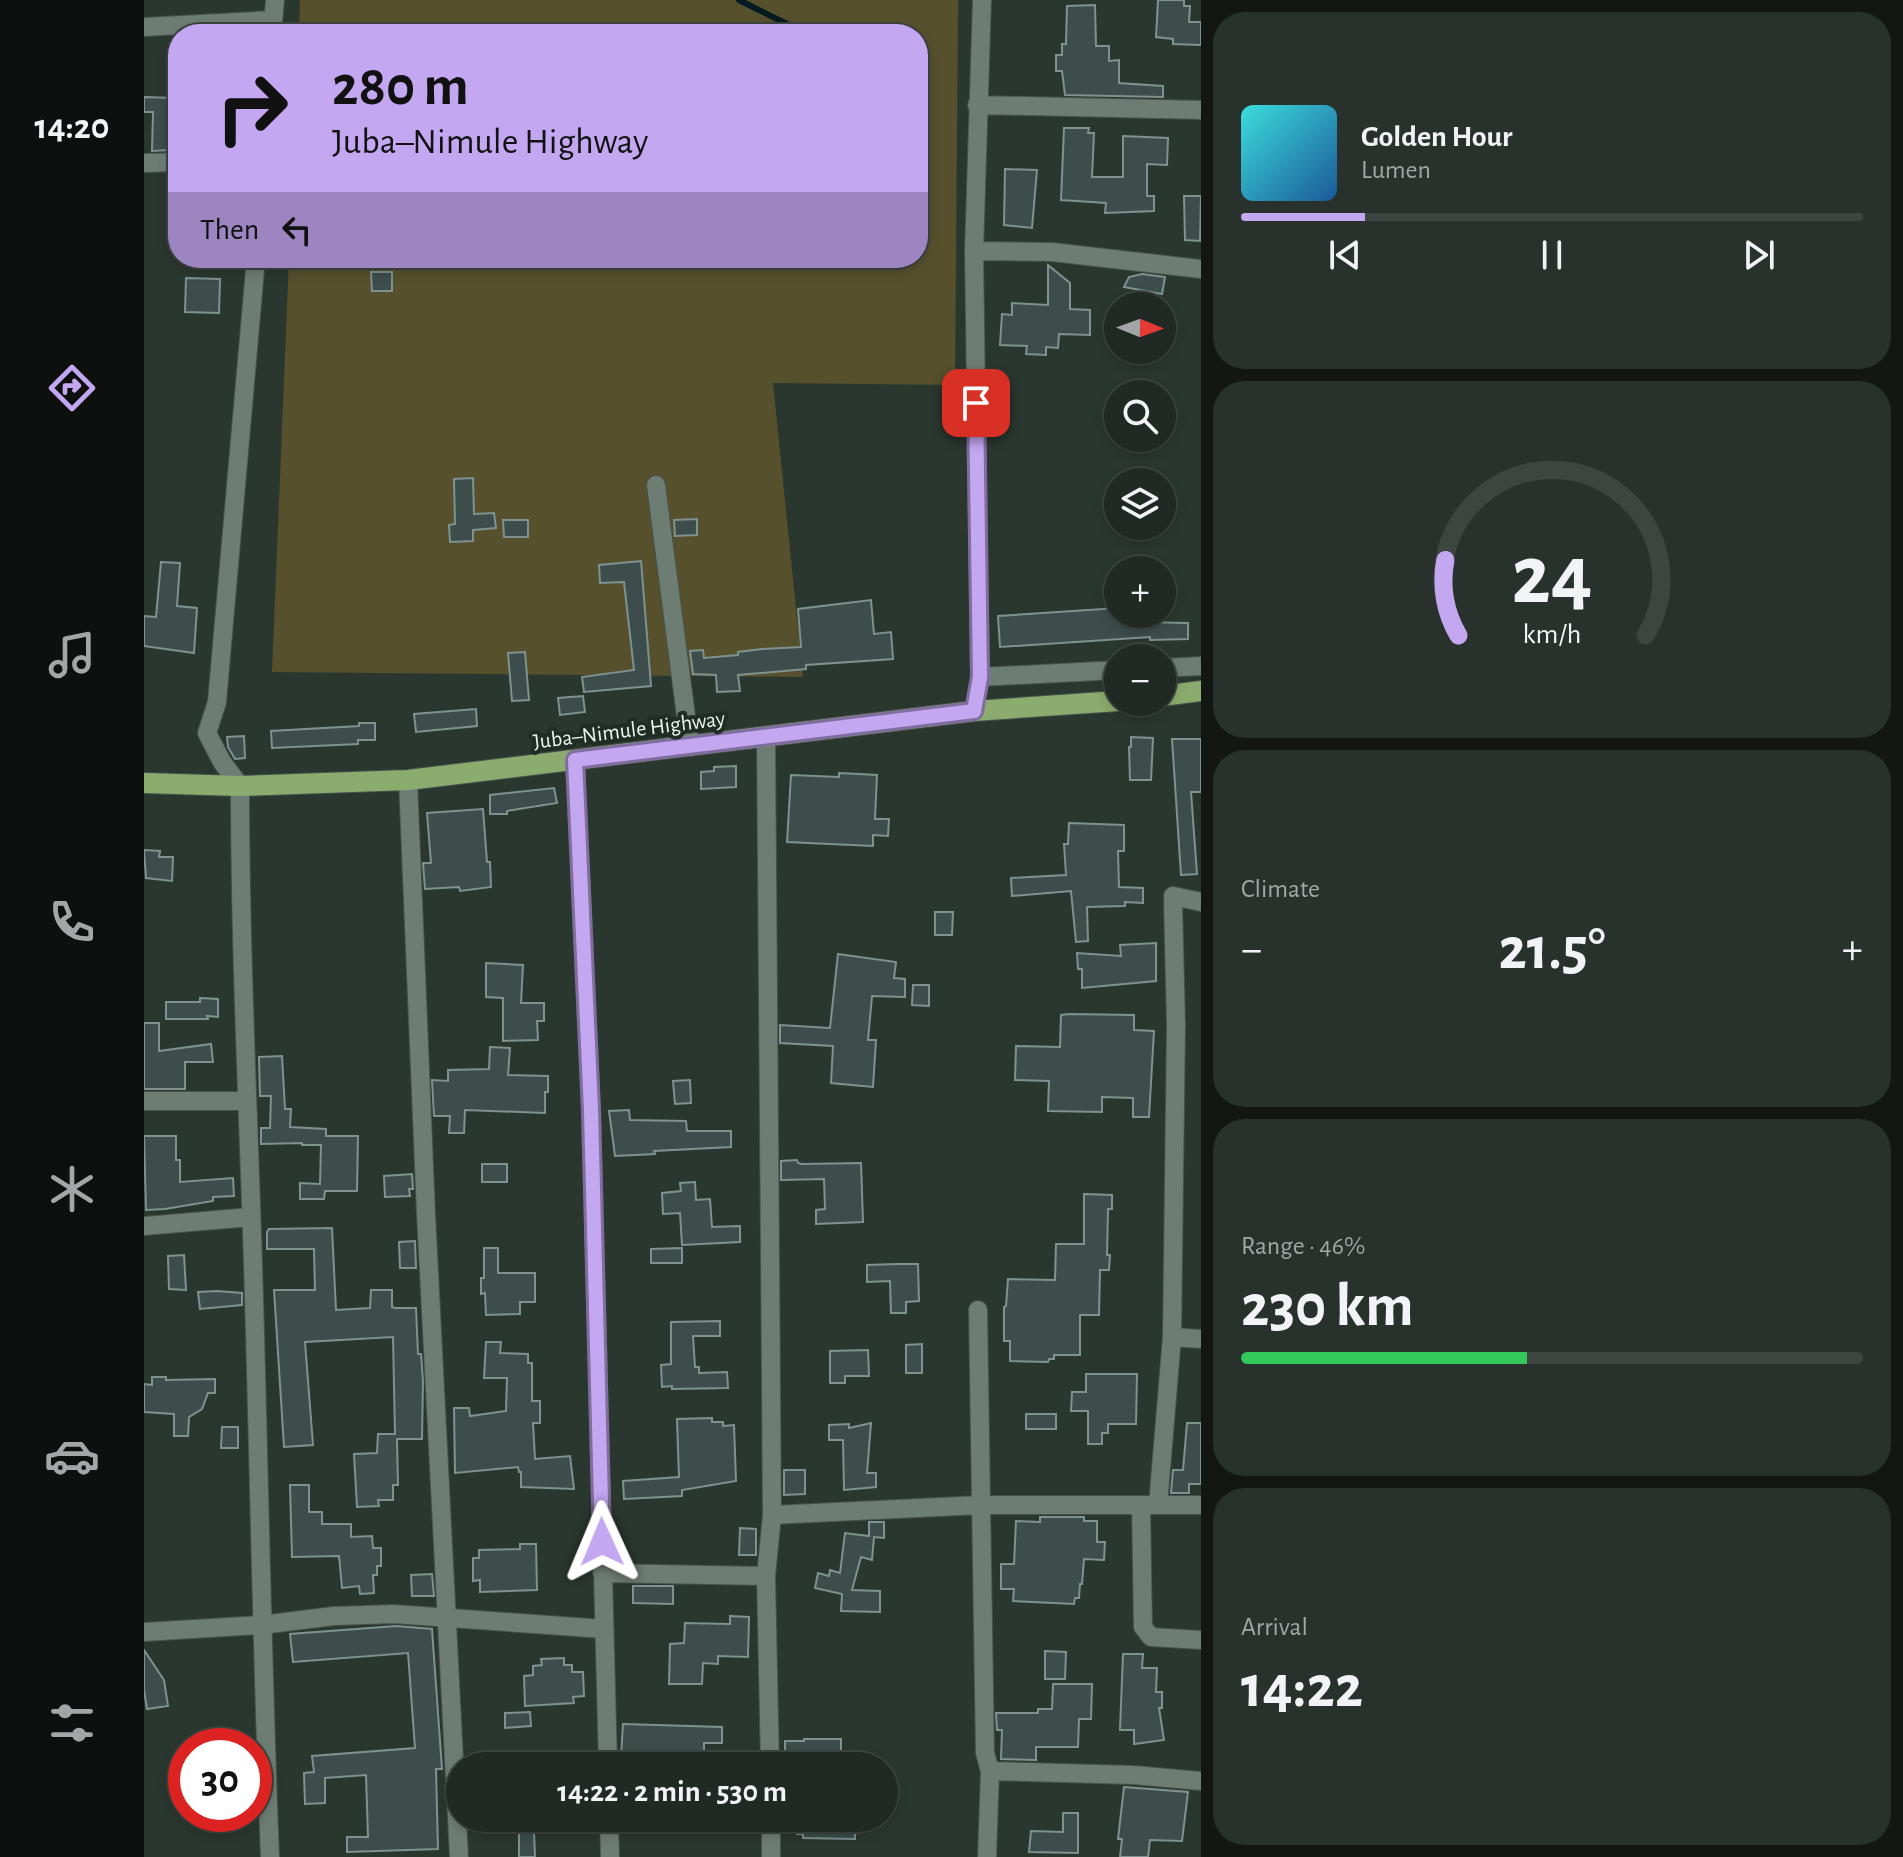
<!DOCTYPE html>
<meta charset="utf-8">
<style>
body{margin:0;font-family:"Alegreya Sans",sans-serif;background:#28312b;color:#f1f3f6;height:100vh;display:flex;flex-direction:column;font-size:30px;white-space:nowrap}
*{box-sizing:border-box;margin:0}
p{font-size:26px;color:#a2a6a6}
.icon{flex:none;width:44px;height:44px;fill:none;stroke:currentColor;stroke-width:2;stroke-linecap:round;stroke-linejoin:round}
.map{position:relative;flex:1;overflow:hidden}
.drawer{display:flex;flex-direction:column;gap:12px;padding:12px;background:#121713;width:702px}
.drawer>*{flex:none}
.top-card{position:absolute;left:24px;top:24px;width:760px;height:244px;border-radius:32px;box-shadow:0 4px 12px #0003,0 0 0 2px #3d4541;background:#c4a7f1;color:#111;overflow:hidden}
.needle{width:52px;rotate:91deg}
.buttons{position:absolute;left:960px;top:292px;display:grid;gap:16px}
.buttons a{display:grid;place-items:center;width:72px;height:72px;border-radius:50%;background:#202923;box-shadow:0 4px 12px #0003,0 0 0 2px #3d4541;font-size:40px}
.speed{position:absolute;left:24px;top:1728px;display:flex;gap:16px;font-size:40px;font-weight:700;text-align:center}
.speed>*{display:grid;place-content:center;width:104px;height:104px;border-radius:50%;background:#202923;box-shadow:0 4px 12px #0003,0 0 0 2px #3d4541;line-height:1}
.speed .limit{border:12px solid #d22;background:#fff;color:#111}
.pin{position:absolute;display:grid;place-items:center;width:68px;height:68px;color:#fff;margin:-34px;border-radius:16px;box-shadow:0 4px 12px #0006}
.me{position:absolute;width:88px;margin:-44px;rotate:359deg;stroke-linejoin:round;filter:drop-shadow(0 0 6px #0008)}
.turn{display:flex;align-items:center;gap:28px;height:168px;padding:0 32px;font-size:36px}
.turn .icon{width:104px;height:104px;stroke-width:2.5}
.turn b{display:block;font-size:56px;line-height:68px}
.then{display:flex;align-items:center;height:76px;padding:0 32px;background:#0003;gap:16px;font-size:30px}
.big{font-size:60px;font-weight:600;line-height:1.1}
.drawer .tile{flex:1;display:flex;flex-direction:column;justify-content:center;gap:12px;min-width:0;padding:0 28px;border-radius:32px;background:#28312b}
.drawer .dial{align-items:center;gap:0}
.dial svg{height:208px;overflow:visible;fill:none;stroke:#3d4541;stroke-width:7;stroke-linecap:round;text-anchor:middle}
.dial text{fill:#f1f3f6;stroke:none}
.song{display:flex;align-items:center;gap:24px}
.cover{width:96px;height:96px;border-radius:12px;background:linear-gradient(135deg,hsl(180 70% 55%),hsl(210 70% 35%))}
.played{height:8px;border-radius:4px;background:linear-gradient(90deg,#c4a7f1 20%,#3d4541 20%)}
.keys{display:flex;justify-content:space-around;direction:ltr}
.heat{display:flex;justify-content:space-between;align-items:center;font-size:44px;direction:ltr}
.charge{height:12px;border-radius:6px;background:linear-gradient(90deg,#34c759 46%,#3d4541 0)}
.trip{position:absolute;left:302px;top:1752px;width:452px;height:80px;border-radius:40px;background:#202923;box-shadow:0 4px 12px #0003,0 0 0 2px #3d4541;font-weight:600;line-height:80px;text-align:center}
main{display:flex;flex:1;min-height:0}
.menu{display:flex;flex-direction:column;width:144px;justify-content:space-around;align-items:center;background:#0d100e;color:#a2a6a6}
.menu .icon{width:56px;height:56px}
.menu .on{color:#c4a7f1}
.menu b{font-size:36px;color:#f1f3f6}
.map>svg:first-child{display:block}
</style>
<main>
<nav class="menu">
<b>14:20</b>
<svg class="icon on" aria-label="directions" viewBox="0 0 24 24"><path d="M12 3l9 9-9 9-9-9zM9 14v-3h6M13 9l2 2-2 2"/></svg>
<svg class="icon" aria-label="music" viewBox="0 0 24 24"><path d="M9 18V5l10-2v13"/><circle cx="6" cy="18" r="3"/><circle cx="16" cy="16" r="3"/></svg>
<svg class="icon" aria-label="phone" viewBox="0 0 24 24"><path d="M5 4h4l2 5-3 2q2 4 5 5l2-3 5 2v4C11 20 4 13 5 4z"/></svg>
<svg class="icon" aria-label="climate" viewBox="0 0 24 24"><path d="M12 3v18M4 7l16 10M4 17L20 7"/></svg>
<svg class="icon" aria-label="car" viewBox="0 0 24 24"><path d="M5 17H2v-5l4-1 3-4h7l3 4 3 1v5h-3M9 17h6M6 11h13"/><circle cx="7" cy="17" r="2"/><circle cx="17" cy="17" r="2"/></svg>
<svg class="icon" aria-label="filters" viewBox="0 0 24 24"><path d="M4 7h16M4 17h16"/><circle cx="9" cy="7" r="2"/><circle cx="15" cy="17" r="2"/></svg>
</nav>
<div class="map">
<svg width="1057" height="1857" viewBox="0 0 1057 1857">
<rect width="100%" height="100%" fill="#2a372f"/>
<path fill="#56502d" d="M 156,0 L 814,0 L 811,385 L 629,383 L 659,677 L 128,672 L 145,258 L 774,258 L 774,34 L 155,34 Z"/>
<g fill="none" stroke-linecap="round" stroke-linejoin="round">
<path stroke="#031b20" stroke-width="6" d="M 595,0 L 663,34"/>
</g>
<path fill="#3c4d4b" stroke="#7f9290" stroke-width="2" d="M 1014,0 L 1040,0 L 1040,6 L 1046,6 L 1045,22 L 1057,22 L 1057,45 L 1029,44 L 1029,39 L 1012,37 Z
M 951,5 L 952,46 L 965,46 L 965,61 L 975,60 L 975,83 L 1019,86 L 1019,97 L 921,95 L 918,71 L 912,71 L 912,55 L 918,55 L 918,44 L 922,44 L 923,6 Z
M 0,97 L 30,98 L 30,104 L 34,105 L 34,146 L 26,146 L 26,150 L 8,151 L 9,112 L 0,112 Z
M 920,128 L 945,128 L 944,133 L 950,133 L 948,177 L 979,177 L 979,136 L 1024,138 L 1023,165 L 1003,164 L 1003,196 L 1010,196 L 1010,211 L 961,213 L 962,203 L 917,200 Z
M 861,169 L 893,170 L 888,228 L 860,225 Z
M 1040,196 L 1057,196 L 1056,241 L 1041,240 Z
M 904,265 L 926,283 L 926,309 L 946,310 L 946,335 L 915,334 L 914,348 L 902,347 L 902,355 L 882,354 L 883,346 L 856,345 L 858,314 L 868,315 L 868,303 L 904,305 Z
M 227,272 L 248,272 L 248,291 L 228,291 Z
M 998,274 L 1021,277 L 1018,294 L 980,287 L 985,277 Z
M 42,278 L 76,279 L 75,313 L 41,312 Z
M 329,478 L 330,514 L 350,513 L 352,528 L 329,530 L 329,541 L 306,542 L 305,525 L 311,524 L 310,479 Z
M 553,519 L 553,535 L 531,536 L 530,520 Z
M 359,520 L 384,520 L 384,537 L 360,537 Z
M 497,561 L 507,686 L 440,692 L 438,677 L 490,670 L 480,582 L 456,583 L 455,565 Z
M 17,562 L 36,563 L 33,606 L 53,608 L 50,653 L 0,646 L 0,616 L 12,617 Z
M 727,600 L 730,634 L 747,632 L 749,659 L 662,665 L 662,669 L 594,675 L 596,691 L 573,692 L 572,675 L 549,674 L 546,651 L 559,650 L 560,658 L 594,655 L 594,652 L 618,649 L 657,647 L 654,609 Z
M 974,608 L 974,614 L 994,614 L 995,622 L 1044,623 L 1044,639 L 1006,640 L 1006,637 L 856,647 L 854,616 Z
M 381,652 L 385,700 L 368,701 L 364,653 Z
M 439,696 L 441,712 L 416,715 L 414,698 Z
M 332,709 L 333,726 L 272,732 L 270,714 Z
M 215,723 L 231,723 L 231,740 L 214,740 L 214,744 L 128,748 L 127,731 L 215,726 Z
M 100,736 L 101,758 L 91,759 L 84,747 L 83,737 Z
M 987,737 L 1009,738 L 1007,780 L 986,780 L 985,747 L 987,747 Z
M 1028,739 L 1057,739 L 1057,792 L 1047,792 L 1053,874 L 1037,875 Z
M 592,766 L 592,787 L 557,789 L 557,772 L 570,771 L 570,767 Z
M 695,773 L 733,775 L 731,819 L 745,819 L 744,836 L 729,835 L 729,846 L 643,842 L 647,775 L 695,777 Z
M 410,788 L 413,803 L 363,811 L 363,814 L 346,814 L 346,795 Z
M 339,809 L 343,862 L 346,862 L 347,887 L 316,891 L 315,887 L 281,889 L 279,863 L 287,863 L 283,813 Z
M 925,823 L 980,825 L 980,851 L 974,851 L 975,887 L 999,888 L 999,903 L 981,902 L 981,906 L 943,907 L 944,941 L 932,942 L 927,891 L 868,896 L 867,878 L 922,875 L 920,844 L 924,844 Z
M 0,850 L 16,851 L 15,857 L 29,857 L 28,881 L 2,878 Z
M 791,912 L 809,912 L 808,935 L 791,935 Z
M 1012,943 L 1012,981 L 938,988 L 938,969 L 934,969 L 933,953 L 977,956 L 976,945 Z
M 694,954 L 752,962 L 750,978 L 761,979 L 761,997 L 728,996 L 724,1040 L 732,1040 L 729,1087 L 687,1083 L 689,1046 L 636,1043 L 636,1025 L 686,1028 Z
M 342,963 L 379,965 L 377,1003 L 400,1003 L 400,1021 L 393,1021 L 394,1040 L 359,1041 L 359,998 L 342,997 Z
M 769,985 L 785,985 L 785,1006 L 768,1005 Z
M 56,998 L 74,999 L 74,1017 L 63,1016 L 64,1019 L 22,1019 L 22,1002 L 56,1002 Z
M 925,1014 L 990,1015 L 990,1030 L 1010,1031 L 1005,1117 L 989,1117 L 989,1098 L 958,1097 L 958,1112 L 904,1111 L 905,1081 L 871,1080 L 872,1046 L 916,1047 L 917,1015 Z
M 0,1023 L 15,1023 L 15,1051 L 67,1044 L 69,1062 L 41,1062 L 41,1089 L 0,1089 Z
M 346,1047 L 366,1048 L 364,1075 L 404,1076 L 404,1092 L 401,1092 L 401,1113 L 321,1110 L 320,1133 L 305,1133 L 306,1116 L 290,1116 L 288,1080 L 304,1081 L 304,1070 L 345,1069 Z
M 138,1056 L 141,1109 L 147,1109 L 146,1127 L 182,1129 L 182,1136 L 214,1136 L 213,1191 L 181,1191 L 180,1199 L 156,1199 L 156,1183 L 176,1184 L 177,1145 L 158,1145 L 158,1143 L 117,1144 L 117,1128 L 126,1128 L 127,1096 L 116,1096 L 115,1057 Z
M 546,1080 L 547,1103 L 531,1104 L 529,1081 Z
M 485,1110 L 486,1120 L 542,1121 L 543,1131 L 587,1131 L 587,1147 L 510,1151 L 511,1154 L 471,1156 L 465,1111 Z
M 0,1136 L 32,1136 L 32,1160 L 36,1160 L 36,1182 L 89,1178 L 90,1196 L 69,1197 L 69,1201 L 21,1209 L 2,1210 Z
M 653,1160 L 654,1163 L 658,1164 L 717,1163 L 719,1222 L 672,1224 L 672,1210 L 681,1209 L 680,1179 L 637,1180 L 637,1161 Z
M 338,1164 L 363,1164 L 363,1182 L 338,1182 Z
M 268,1174 L 269,1189 L 265,1189 L 266,1196 L 241,1197 L 240,1176 Z
M 551,1182 L 552,1200 L 566,1199 L 568,1227 L 596,1226 L 596,1242 L 538,1245 L 536,1213 L 519,1214 L 518,1193 L 537,1191 L 536,1183 Z
M 940,1194 L 968,1195 L 968,1209 L 964,1209 L 963,1255 L 966,1255 L 965,1270 L 956,1270 L 955,1315 L 936,1315 L 936,1355 L 910,1355 L 910,1359 L 905,1359 L 904,1362 L 866,1361 L 866,1341 L 860,1341 L 860,1307 L 862,1306 L 864,1279 L 911,1280 L 912,1244 L 940,1244 Z
M 188,1228 L 192,1310 L 226,1308 L 227,1290 L 248,1290 L 248,1307 L 251,1308 L 272,1308 L 274,1354 L 277,1354 L 279,1381 L 278,1439 L 253,1439 L 254,1485 L 249,1485 L 249,1500 L 234,1500 L 235,1506 L 213,1507 L 210,1454 L 233,1453 L 234,1434 L 251,1434 L 249,1337 L 161,1342 L 169,1445 L 140,1447 L 130,1290 L 171,1290 L 170,1249 L 123,1249 L 123,1232 L 125,1229 Z
M 271,1241 L 272,1268 L 256,1268 L 255,1242 Z
M 340,1248 L 354,1248 L 354,1273 L 391,1273 L 391,1302 L 376,1302 L 376,1314 L 342,1315 L 341,1293 L 337,1294 L 337,1278 L 340,1278 Z
M 538,1248 L 538,1263 L 507,1263 L 507,1249 Z
M 40,1255 L 42,1290 L 25,1289 L 24,1256 Z
M 753,1264 L 774,1264 L 775,1301 L 762,1302 L 762,1313 L 747,1313 L 746,1281 L 723,1282 L 723,1265 Z
M 73,1291 L 98,1293 L 98,1305 L 56,1309 L 54,1292 Z
M 576,1321 L 576,1336 L 549,1336 L 551,1367 L 555,1367 L 555,1373 L 583,1372 L 584,1388 L 528,1389 L 528,1386 L 518,1387 L 517,1365 L 527,1364 L 527,1322 Z
M 342,1342 L 357,1342 L 356,1353 L 384,1354 L 384,1363 L 388,1363 L 388,1401 L 396,1401 L 396,1423 L 389,1423 L 391,1459 L 426,1456 L 430,1489 L 377,1487 L 377,1472 L 375,1472 L 374,1467 L 311,1473 L 310,1408 L 325,1408 L 326,1416 L 362,1411 L 363,1378 L 340,1378 Z
M 778,1344 L 778,1373 L 762,1373 L 762,1345 Z
M 724,1350 L 725,1376 L 701,1376 L 701,1383 L 686,1383 L 686,1351 Z
M 942,1374 L 993,1374 L 992,1424 L 964,1424 L 964,1433 L 958,1433 L 958,1444 L 944,1444 L 944,1411 L 927,1411 L 928,1392 L 942,1392 Z
M 8,1377 L 22,1377 L 22,1380 L 71,1379 L 71,1393 L 64,1393 L 58,1409 L 45,1417 L 44,1436 L 30,1436 L 30,1414 L 0,1412 L 0,1384 L 8,1385 Z
M 882,1414 L 912,1414 L 912,1429 L 882,1429 Z
M 568,1418 L 568,1422 L 579,1422 L 579,1426 L 590,1425 L 592,1481 L 538,1490 L 538,1496 L 480,1499 L 479,1481 L 535,1477 L 533,1419 Z
M 727,1423 L 723,1473 L 732,1473 L 732,1487 L 700,1490 L 699,1440 L 685,1440 L 685,1425 L 705,1424 L 705,1428 Z
M 1043,1423 L 1057,1423 L 1057,1484 L 1045,1484 L 1045,1493 L 1027,1493 L 1029,1470 L 1039,1470 Z
M 78,1427 L 94,1427 L 94,1448 L 77,1448 Z
M 640,1470 L 661,1470 L 661,1494 L 640,1495 Z
M 146,1485 L 165,1485 L 165,1512 L 178,1512 L 178,1524 L 207,1524 L 207,1537 L 228,1536 L 229,1548 L 237,1548 L 237,1566 L 233,1566 L 233,1575 L 229,1575 L 230,1593 L 216,1594 L 215,1586 L 198,1588 L 195,1556 L 148,1557 Z
M 896,1517 L 940,1517 L 940,1521 L 953,1521 L 953,1542 L 961,1542 L 960,1560 L 940,1559 L 938,1584 L 936,1584 L 935,1598 L 931,1598 L 930,1604 L 869,1601 L 870,1589 L 857,1589 L 857,1564 L 870,1564 L 872,1521 L 896,1522 Z
M 725,1522 L 740,1522 L 740,1538 L 730,1537 L 728,1560 L 717,1557 L 708,1590 L 736,1591 L 736,1612 L 697,1611 L 698,1594 L 671,1588 L 674,1573 L 685,1576 L 686,1570 L 696,1573 L 701,1533 L 725,1536 Z
M 596,1528 L 612,1529 L 612,1555 L 595,1555 Z
M 376,1544 L 392,1544 L 393,1590 L 336,1592 L 336,1580 L 329,1581 L 329,1558 L 335,1558 L 335,1550 L 376,1549 Z
M 288,1574 L 290,1596 L 268,1596 L 267,1575 Z
M 489,1586 L 529,1586 L 529,1604 L 489,1603 Z
M 586,1616 L 605,1617 L 604,1657 L 574,1656 L 574,1664 L 559,1663 L 558,1684 L 525,1684 L 526,1644 L 540,1643 L 541,1623 L 586,1624 Z
M 252,1626 L 288,1629 L 298,1769 L 292,1769 L 294,1849 L 203,1852 L 203,1837 L 224,1837 L 222,1775 L 181,1778 L 181,1803 L 161,1804 L 160,1773 L 170,1772 L 168,1756 L 271,1748 L 264,1653 L 149,1662 L 146,1634 Z
M 0,1650 L 20,1680 L 24,1706 L 3,1709 L 0,1690 Z
M 901,1651 L 922,1652 L 921,1679 L 901,1679 Z
M 979,1654 L 999,1654 L 998,1668 L 1013,1668 L 1012,1692 L 1018,1692 L 1018,1708 L 1015,1708 L 1020,1740 L 990,1744 L 990,1730 L 976,1730 Z
M 420,1658 L 420,1665 L 428,1665 L 428,1672 L 439,1672 L 440,1696 L 429,1697 L 430,1703 L 381,1706 L 380,1676 L 389,1675 L 389,1666 L 398,1665 L 397,1659 Z
M 909,1684 L 948,1684 L 947,1719 L 935,1719 L 934,1747 L 892,1747 L 892,1760 L 857,1759 L 858,1730 L 853,1730 L 852,1713 L 894,1713 L 894,1709 L 908,1709 Z
M 386,1712 L 387,1726 L 361,1728 L 361,1713 Z
M 479,1724 L 578,1727 L 578,1743 L 560,1743 L 560,1766 L 543,1766 L 543,1758 L 477,1757 Z
M 660,1739 L 697,1739 L 697,1759 L 641,1758 L 641,1741 L 660,1741 Z
M 980,1787 L 1044,1792 L 1038,1841 L 1006,1840 L 1004,1857 L 976,1857 L 978,1839 L 974,1839 Z
M 919,1813 L 934,1813 L 934,1853 L 885,1852 L 887,1831 L 919,1832 Z
M 653,1818 L 712,1818 L 711,1839 L 659,1838 L 659,1834 L 653,1834 Z
M 375,1831 L 390,1831 L 391,1857 L 375,1857 Z"/>
<g fill="none" stroke-linecap="round" stroke-linejoin="round">
<defs>
<path id="minor" d="M 0,27 L 129,20
M 128,34 L 131,0
M 833,105 L 1057,110
M 0,163 L 34,162
M 830,251 L 908,252 L 1057,269
M 112,258 L 73,702 L 63,733 L 78,762 L 96,786 C 96,945 104,1104 109,1264 C 115,1462 118,1659 126,1857
M 512,485 L 546,747
M 1018,668 L 1057,666
M 836,677 L 974,670
M 830,711 L 836,677 L 830,251 L 838,0
M 622,737 L 628,1515 L 622,1576 L 626,1766
M 431,760 L 447,1110 L 464,1766
M 264,780 L 282,1214 L 315,1857
M 1029,896 L 1057,902
M 0,1101 L 102,1101
M 0,1226 L 107,1217
M 834,1310 L 841,1753 L 846,1771 L 843,1857
M 1028,1337 L 1057,1339
M 997,1505 L 999,1627 L 1007,1637 L 1057,1640
M 1014,1505 L 1028,1337 L 1032,1025 L 1029,902
M 628,1515 L 837,1505 L 1057,1505
M 458,1573 L 622,1576
M 0,1632 L 117,1625 L 190,1616 L 250,1614 L 460,1629
M 846,1771 L 990,1775 L 1057,1781
M 465,1818 L 466,1857
M 627,1818 L 627,1857"/>
<path id="primary" d="M 1018,696 L 1057,691
M 0,783 L 96,786 L 264,780 L 830,711 L 974,701"/>
</defs>
<use href="#minor" stroke="#47524b" stroke-width="20"/>
<use href="#primary" stroke="#47524b" stroke-width="22"/>
<use href="#minor" stroke="#6e7d74" stroke-width="18"/>
<use href="#primary" stroke="#8bac6e" stroke-width="20"/>
</g>
<g fill="none" stroke-linecap="round" stroke-linejoin="round">
<defs>
<path id="route" d="M 458,1542 L 447,1110 L 431,760 L 830,711 L 836,677 L 832,403"/>
</defs>
<use href="#route" stroke="#7f6d9d" stroke-width="20"/>
<use href="#route" stroke="#c4a7f1" stroke-width="14"/>
</g>
<g text-anchor="middle" stroke-width="8" stroke-linejoin="round" paint-order="stroke">
<g font-size="22" fill="#edf5ef" stroke="#202d25">
<text transform="translate(485 729) rotate(-7)" y="8">Juba–Nimule Highway</text>
</g>
</g>
</svg>
<div class="buttons">
<a><svg class="needle" viewBox="-14 -14 28 28"><path d="M0-13l5 13h-10z" fill="#e53935"/><path d="M0 13l5-13h-10z" fill="#a2a6a6"/></svg></a>
<a><svg class="icon" aria-label="search" viewBox="0 0 24 24"><circle cx="10" cy="10" r="6"/><path d="M15 15l6 6"/></svg></a>
<a><svg class="icon" aria-label="layers" viewBox="0 0 24 24"><path d="M12 4l9 5-9 5-9-5zM3 14l9 5 9-5"/></svg></a>
<a>+</a>
<a>−</a>
</div>
<div class="speed"><div class="limit">30</div></div>
<div class="pin" style="left:832px;top:403px;background:#d93025"><svg class="icon" aria-label="arrive" viewBox="0 0 24 24"><path d="M6 21V4h12l-3 4 3 4H6"/></svg></div>
<svg class="me" style="left:458px;top:1542px" viewBox="-20 -20 40 40"><path d="M0-17L14 15 0 8-14 15z" fill="#c4a7f1" stroke="#fff" stroke-width="4"/></svg>
<div class="trip">14:22 · 2 min · 530 m</div>
<div class="top-card">
<div class="turn"><svg class="icon" aria-label="right" viewBox="0 0 24 24"><path d="M7 20v-9h11M14 6l5 5-5 5"/></svg><div><b>280 m</b>Juba–Nimule Highway</div></div>
<div class="then">Then<svg class="icon" aria-label="left" viewBox="0 0 24 24"><path d="M17 20v-9H6M10 6l-5 5 5 5"/></svg></div>
</div>
</div>
<section class="drawer">
<div class="tile">
<div class="song"><i class="cover"></i><div><b>Golden Hour</b><p>Lumen</p></div></div>
<div class="played"></div>
<div class="keys"><svg class="icon" aria-label="previous" viewBox="0 0 24 24"><path d="M18 5L8 12l10 7zM5 5v14"/></svg><svg class="icon" aria-label="pause" viewBox="0 0 24 24"><path d="M8 5v14M16 5v14"/></svg><svg class="icon" aria-label="next" viewBox="0 0 24 24"><path d="M6 5l10 7-10 7zM19 5v14"/></svg></div>
</div>
<div class="tile dial"><svg viewBox="0 0 100 80">
<path d="M14 69A42 42 0 1 1 86 69"/>
<path d="M14 69A42 42 0 0 1 9 40" stroke="#c4a7f1"/>
<text x="50" y="56" font-size="32" font-weight="700">24</text>
<text x="50" y="72" font-size="11">km/h</text>
</svg></div>
<div class="tile"><p>Climate</p>
<div class="heat"><a>−</a><b class="big">21.5°</b><a>+</a></div>
</div>
<div class="tile"><p>Range · 46%</p><b class="big">230 km</b><div class="charge"></div></div>
<div class="tile"><p>Arrival</p><b class="big">14:22</b></div>
</section>
</main>
